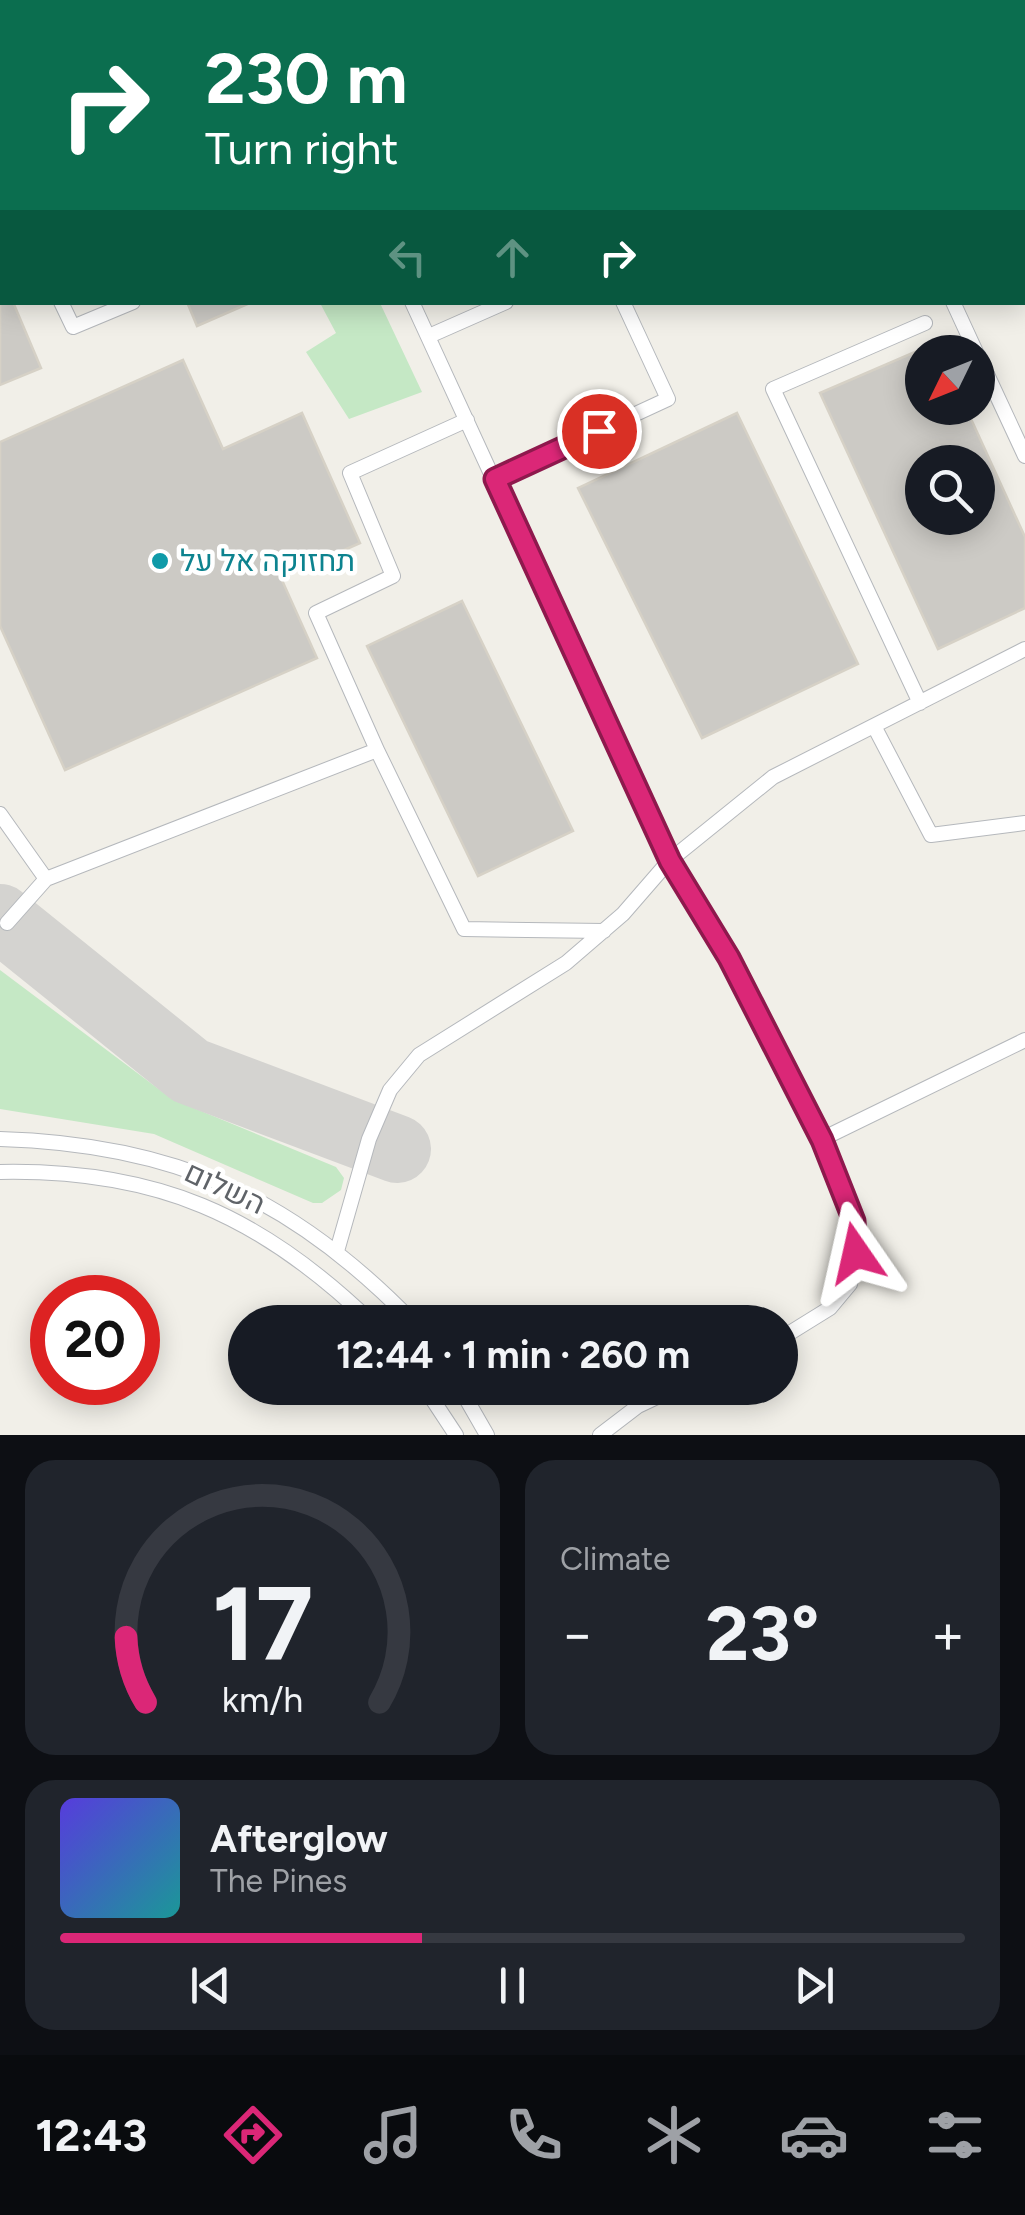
<!DOCTYPE html>
<meta charset="utf-8">
<style>
body{margin:0;font-family:Figtree,Heebo,sans-serif;background:#20242c;color:#f1f3f6;height:100vh;display:flex;flex-direction:column;font-size:38px;white-space:nowrap}
*{box-sizing:border-box;margin:0}
p{font-size:32px;color:#9ea1a6}
.icon{flex:none;width:55px;height:55px;fill:none;stroke:currentColor;stroke-width:2;stroke-linecap:round;stroke-linejoin:round}
.map{position:relative;height:1435px;overflow:hidden}
.side{display:flex;flex-direction:column;gap:25px;padding:25px;background:#0d0f14;flex:1}
.side>*{flex:none}
.hud{position:absolute;left:0px;top:0px;width:1025px;height:305px;box-shadow:0 5px 25px #0003;background:#0b6e4f;color:#fff;overflow:hidden}
.needle{width:65px;rotate:227deg}
.tools{position:absolute;left:905px;top:335px;display:grid;gap:20px}
.tools a{display:grid;place-items:center;width:90px;height:90px;border-radius:50%;background:#171b24;box-shadow:0 5px 25px #0003;font-size:50px}
.speed{position:absolute;left:30px;top:1275px;display:flex;gap:20px;font-size:50px;font-weight:700;text-align:center}
.speed>*{display:grid;place-content:center;width:130px;height:130px;border-radius:50%;background:#171b24;box-shadow:0 5px 25px #0003;line-height:1}
.speed .limit{border:15px solid #d22;background:#fff;color:#111}
.pin{position:absolute;display:grid;place-items:center;width:85px;height:85px;color:#fff;margin:-42px;border:5px solid #fff;border-radius:50%;box-shadow:0 2px 10px #0007}
.me{position:absolute;width:110px;margin:-55px;rotate:349deg;stroke-linejoin:round;filter:drop-shadow(0 0 8px #0008)}
.turn{display:flex;align-items:center;gap:35px;height:210px;padding:0 40px;font-size:45px}
.turn .icon{width:130px;height:130px;stroke-width:2.5}
.turn b{display:block;font-size:70px;line-height:85px}
.lanes{display:flex;align-items:center;height:95px;padding:0 40px;background:#0003;justify-content:center;gap:50px;direction:ltr}
.lanes .off{opacity:.35}
.big{font-size:75px;font-weight:700;line-height:1.1}
.side .widget{flex:1;display:flex;flex-direction:column;justify-content:center;gap:15px;min-width:0;padding:0 35px;border-radius:30px;background:#20242c}
.side .dial{align-items:center;gap:0}
.dial svg{height:260px;overflow:visible;fill:none;stroke:#363941;stroke-width:7;stroke-linecap:round;text-anchor:middle}
.dial text{fill:#f1f3f6;stroke:none}
.song{display:flex;align-items:center;gap:30px}
.cover{width:120px;height:120px;border-radius:15px;background:linear-gradient(135deg,hsl(250 70% 55%),hsl(180 70% 35%))}
.played{height:10px;border-radius:5px;background:linear-gradient(90deg,#db2777 40%,#363941 40%)}
.keys{display:flex;justify-content:space-around;direction:ltr}
.heat{display:flex;justify-content:space-between;align-items:center;font-size:55px;direction:ltr}
.side .tiles{flex:1;display:grid;gap:25px;grid-template-columns:1fr 1fr}
.widget:last-child{grid-column:span 2}
.trip{position:absolute;left:228px;top:1305px;width:570px;height:100px;border-radius:50px;background:#171b24;box-shadow:0 5px 25px #0003;font-weight:700;line-height:100px;text-align:center}
.menu{display:flex;height:160px;justify-content:space-around;align-items:center;background:#090b0e;color:#9ea1a6}
.menu .icon{width:70px;height:70px}
.menu .selected{color:#db2777}
.menu b{font-size:45px;color:#f1f3f6}
.map>svg:first-child{display:block}
</style>
<div class="map">
<svg width="1025" height="1435" viewBox="0 0 1025 1435">
<rect width="100%" height="100%" fill="#f1efe8"/>
<path fill="#c5e8c5" d="M 320,303 L 380,303 L 422,392 L 349,419 L 306,352 L 336,333 Z
M 0,970 L 172,1099 L 336,1167 L 344,1178 L 341,1190 L 322,1203 L 313,1203 L 154,1134 L 0,1109 Z"/>
<g fill="none" stroke-linecap="round" stroke-linejoin="round">
<path stroke="#d4d3d0" stroke-width="68" d="M 0,918 L 190,1071 L 397,1149"/>
</g>
<path fill="#cccac5" stroke="#d6d1c6" stroke-width="2.5" fill-rule="evenodd" d="M 0,274 L 2,302 L 13,302 L 41,368 L 0,385 Z
M 187,302 L 252,302 L 197,326 Z
M 922,349 L 922,408 L 966,408 L 1025,537 L 1025,608 L 938,649 L 820,393 ZM 922,462 L 978,462 L 978,518 L 922,518 Z
M 183,360 L 223,449 L 302,413 L 360,543 L 281,578 L 317,658 L 65,770 L 0,626 L 0,442 Z
M 737,413 L 858,664 L 702,738 L 578,488 Z
M 462,601 L 573,831 L 478,876 L 367,646 Z"/>
<g fill="none" stroke-linecap="round" stroke-linejoin="round">
<defs>
<path id="service" d="M 19,0 L 20,2
M 264,0 L 265,2
M 745,0 L 747,2
M 0,173 L 2,178
M 61,302 L 73,327 L 133,302
M 412,302 L 669,861 L 729,958 L 822,1139 L 854,1221 L 856,1253 L 850,1284 L 830,1308 L 780,1339
M 953,302 L 976,352
M 429,336 L 506,302
M 978,355 L 1025,456
M 495,479 L 668,399 L 623,302
M 920,703 L 773,389 L 925,323
M 874,726 L 931,835 L 1025,823
M 377,750 L 316,613 L 393,576 L 350,473 L 467,420
M 0,814 L 46,879 L 7,923
M 46,879 L 377,750 L 464,929 L 604,931
M 0,1139 C 174,1144 292,1197 413,1322
M 822,1139 L 1025,1040
M 0,1172 C 156,1169 260,1215 371,1322
M 337,1251 L 369,1139 L 390,1090 L 419,1055 L 566,963 L 623,914 L 669,861 L 773,777 L 1025,649
M 425,1388 L 456,1435
M 460,1388 L 487,1435
M 600,1435 L 638,1406 L 676,1388"/>
</defs>
<use href="#service" stroke="#b5b8bc" stroke-width="16"/>
<use href="#service" stroke="#fff" stroke-width="14"/>
</g>
<g fill="none" stroke-linecap="round" stroke-linejoin="round">
<defs>
<path id="route" d="M 599,431 L 495,479 L 670,861 L 729,958 L 822,1140 L 854,1221 L 856,1253"/>
</defs>
<use href="#route" stroke="#8e194d" stroke-width="25"/>
<use href="#route" stroke="#db2777" stroke-width="18"/>
</g>
<circle fill="#0f9aa8" stroke="#fff" stroke-width="4" cx="160" cy="561" r="10"/>
<g text-anchor="middle" stroke-width="9" stroke-linejoin="round" paint-order="stroke">
<g font-size="30" fill="#0d838f" stroke="#fff" text-anchor="start">
<text x="180" y="571">תחזוקה אל על</text>
</g>
<g font-size="30" fill="#5f6368" stroke="#fff">
<text transform="translate(225 1188) rotate(25)" y="10">השלום</text>
</g>
</g>
</svg>
<div class="tools">
<a><svg class="needle" viewBox="-14 -14 28 28"><path d="M0-13l5 13h-10z" fill="#e53935"/><path d="M0 13l5-13h-10z" fill="#9ea1a6"/></svg></a>
<a><svg class="icon" aria-label="search" viewBox="0 0 24 24"><circle cx="10" cy="10" r="6"/><path d="M15 15l6 6"/></svg></a>
</div>
<div class="speed"><div class="limit">20</div></div>
<div class="pin" style="left:599px;top:431px;background:#d93025"><svg class="icon" aria-label="arrive" viewBox="0 0 24 24"><path d="M6 21V4h12l-3 4 3 4H6"/></svg></div>
<svg class="me" style="left:856px;top:1253px" viewBox="-20 -20 40 40"><path d="M0-17L14 15 0 8-14 15z" fill="#db2777" stroke="#fff" stroke-width="4"/></svg>
<div class="trip">12:44 · 1 min · 260 m</div>
<div class="hud">
<div class="turn"><svg class="icon" aria-label="right" viewBox="0 0 24 24"><path d="M7 20v-9h11M14 6l5 5-5 5"/></svg><div><b>230 m</b>Turn right</div></div>
<div class="lanes"><svg class="icon off" aria-label="left" viewBox="0 0 24 24"><path d="M17 20v-9H6M10 6l-5 5 5 5"/></svg><svg class="icon off" aria-label="ahead" viewBox="0 0 24 24"><path d="M12 20V5M6 11l6-6 6 6"/></svg><svg class="icon" aria-label="right" viewBox="0 0 24 24"><path d="M7 20v-9h11M14 6l5 5-5 5"/></svg></div>
</div>
</div>
<section class="side">
<div class="tiles">
<div class="widget dial"><svg viewBox="0 0 100 80">
<path d="M14 69A42 42 0 1 1 86 69"/>
<path d="M14 69A42 42 0 0 1 8 49" stroke="#db2777"/>
<text x="50" y="56" font-size="32" font-weight="700">17</text>
<text x="50" y="72" font-size="11">km/h</text>
</svg></div>
<div class="widget"><p>Climate</p>
<div class="heat"><a>−</a><b class="big">23°</b><a>+</a></div>
</div>
<div class="widget">
<div class="song"><i class="cover"></i><div><b>Afterglow</b><p>The Pines</p></div></div>
<div class="played"></div>
<div class="keys"><svg class="icon" aria-label="previous" viewBox="0 0 24 24"><path d="M18 5L8 12l10 7zM5 5v14"/></svg><svg class="icon" aria-label="pause" viewBox="0 0 24 24"><path d="M8 5v14M16 5v14"/></svg><svg class="icon" aria-label="next" viewBox="0 0 24 24"><path d="M6 5l10 7-10 7zM19 5v14"/></svg></div>
</div>
</div>
</section>
<nav class="menu">
<b>12:43</b>
<svg class="icon selected" aria-label="directions" viewBox="0 0 24 24"><path d="M12 3l9 9-9 9-9-9zM9 14v-3h6M13 9l2 2-2 2"/></svg>
<svg class="icon" aria-label="music" viewBox="0 0 24 24"><path d="M9 18V5l10-2v13"/><circle cx="6" cy="18" r="3"/><circle cx="16" cy="16" r="3"/></svg>
<svg class="icon" aria-label="phone" viewBox="0 0 24 24"><path d="M5 4h4l2 5-3 2q2 4 5 5l2-3 5 2v4C11 20 4 13 5 4z"/></svg>
<svg class="icon" aria-label="climate" viewBox="0 0 24 24"><path d="M12 3v18M4 7l16 10M4 17L20 7"/></svg>
<svg class="icon" aria-label="car" viewBox="0 0 24 24"><path d="M5 17H2v-5l4-1 3-4h7l3 4 3 1v5h-3M9 17h6M6 11h13"/><circle cx="7" cy="17" r="2"/><circle cx="17" cy="17" r="2"/></svg>
<svg class="icon" aria-label="filters" viewBox="0 0 24 24"><path d="M4 7h16M4 17h16"/><circle cx="9" cy="7" r="2"/><circle cx="15" cy="17" r="2"/></svg>
</nav>
